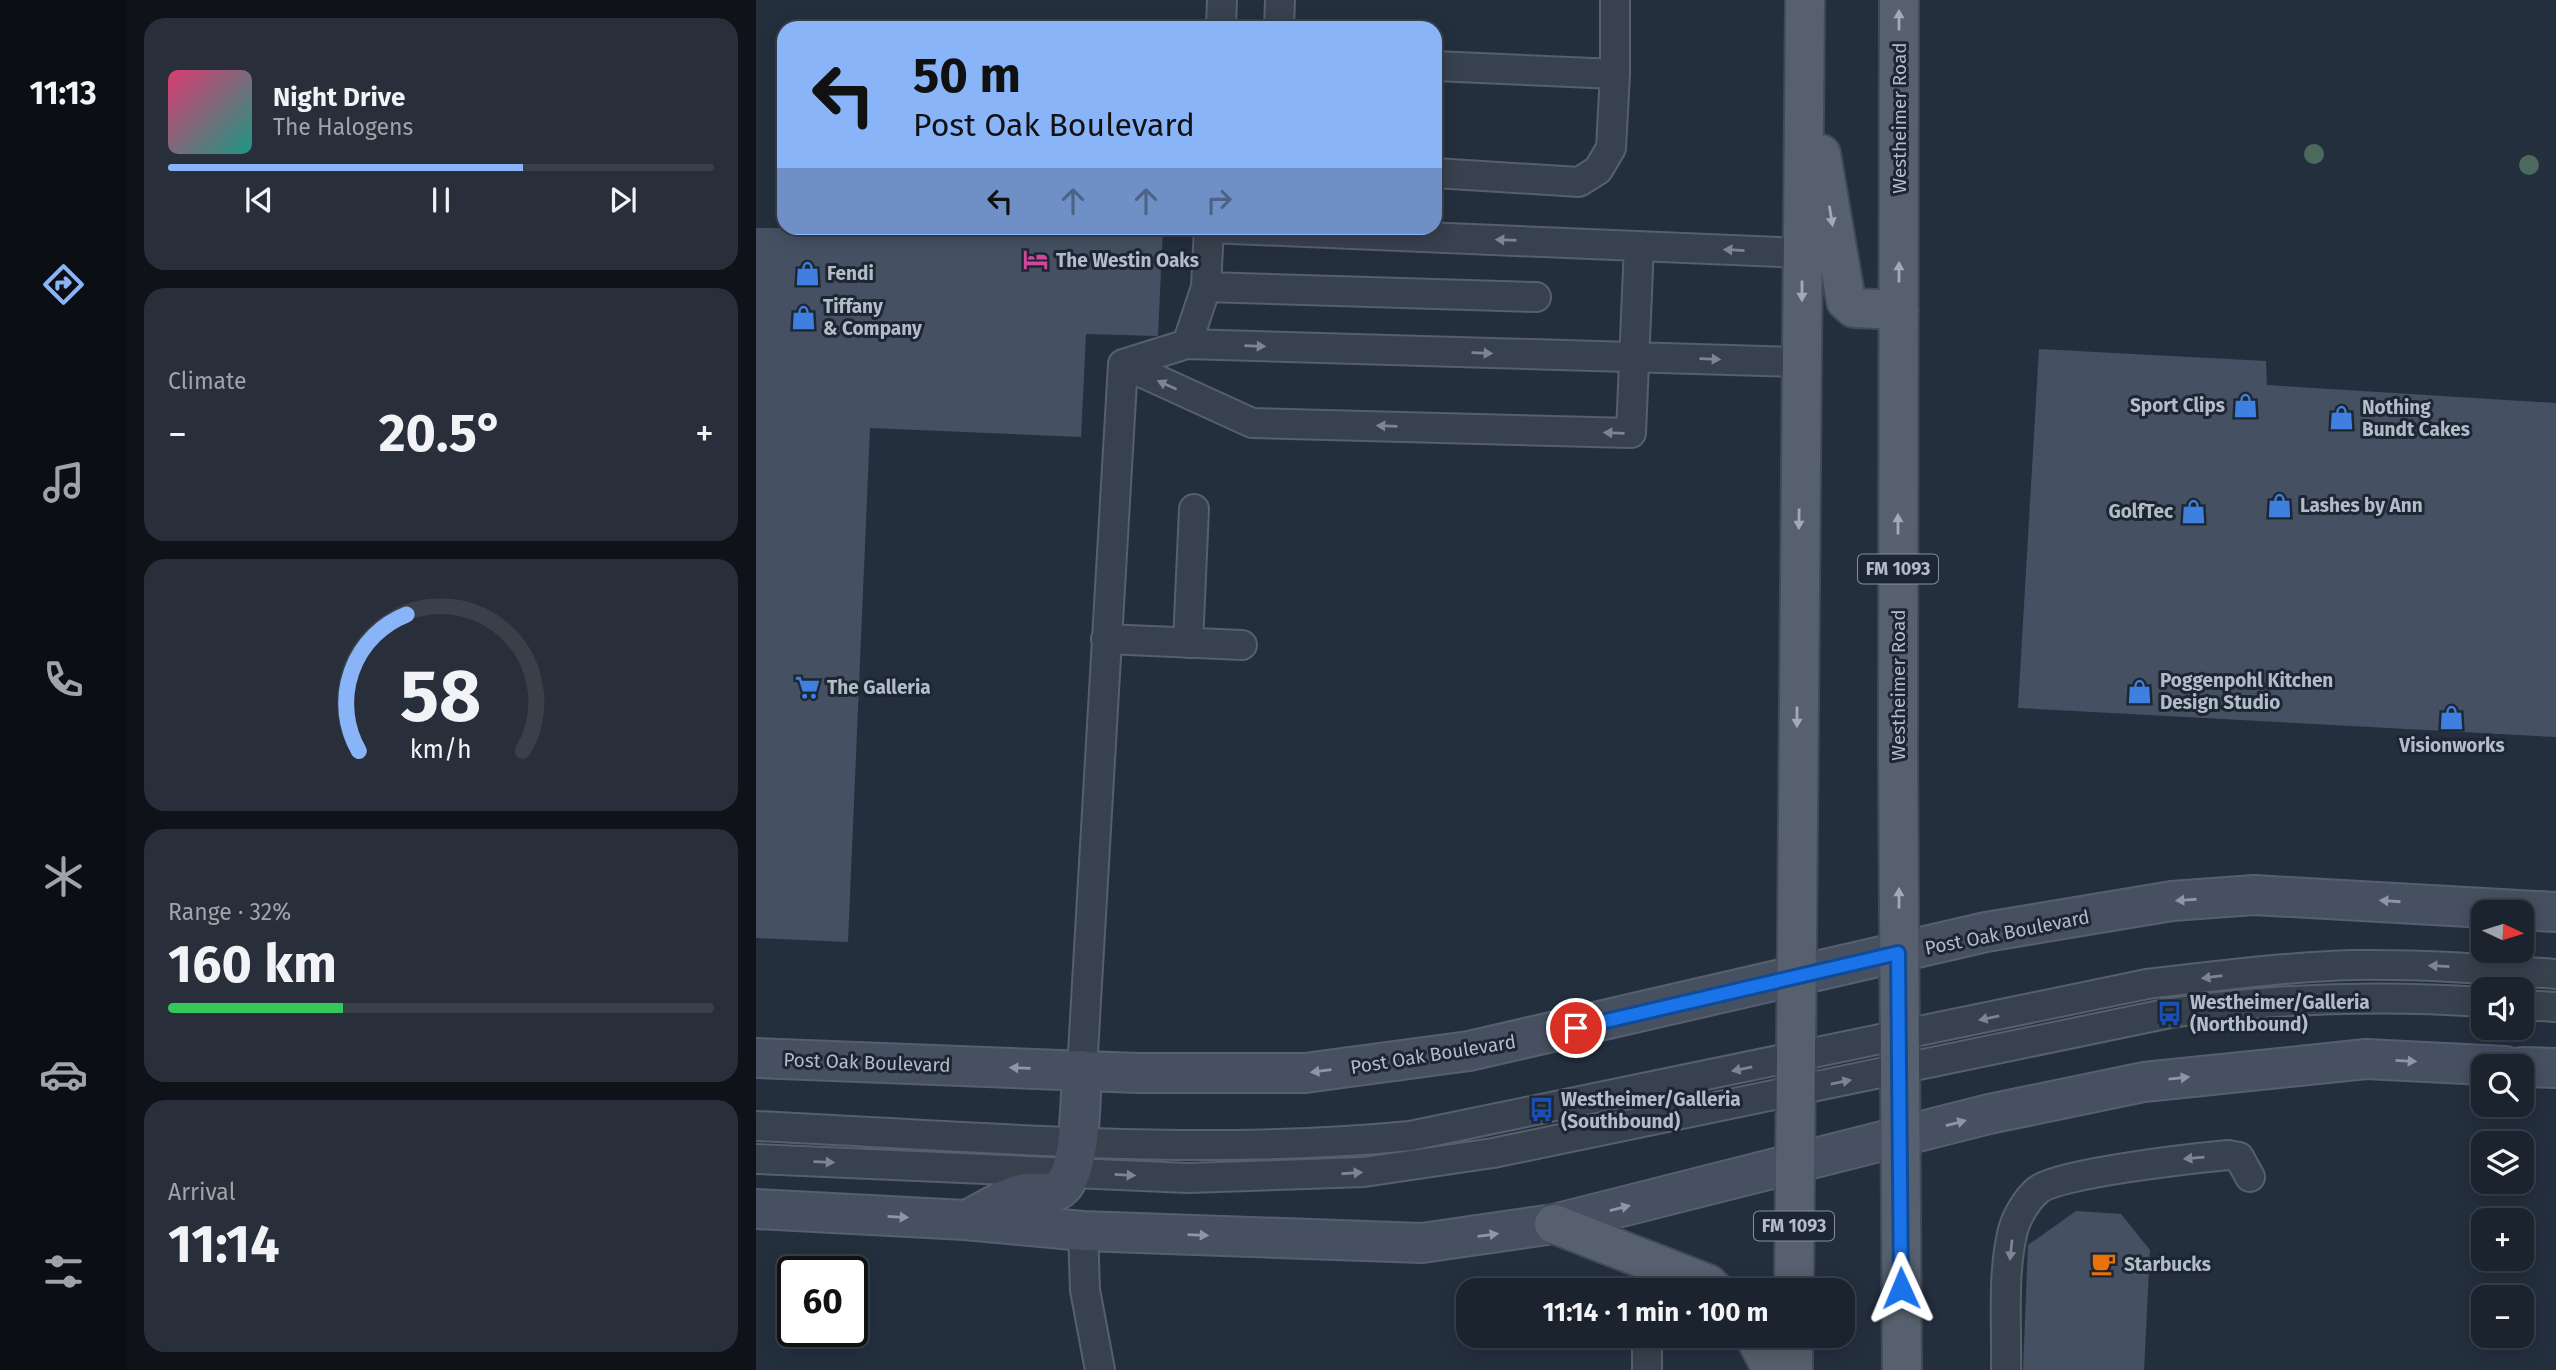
<!DOCTYPE html>
<meta charset="utf-8">
<style>
body{margin:0;font-family:"Fira Sans",sans-serif;background:#282f3a;color:#f1f3f6;height:100vh;display:flex;flex-direction:column;font-size:26px;white-space:nowrap}
*{box-sizing:border-box;margin:0}
p{font-size:23px;color:#a0a4aa}
.icon{flex:none;width:38px;height:38px;fill:none;stroke:currentColor;stroke-width:2;stroke-linecap:round;stroke-linejoin:round}
.map{position:relative;flex:1;overflow:hidden}
.drawer{display:flex;flex-direction:column;gap:18px;padding:18px;background:#0f1319;width:630px}
.drawer>*{flex:none}
.guide{position:absolute;left:21px;top:21px;width:665px;height:214px;border-radius:21px;box-shadow:0 4px 18px #0003,0 0 0 2px #39404a;background:#8ab4f8;color:#111;overflow:hidden}
.needle{width:46px;rotate:94deg}
.tools{position:absolute;left:1715px;top:900px;display:grid;gap:14px}
.tools a{display:grid;place-items:center;width:63px;height:63px;border-radius:14px;background:#1b232e;box-shadow:0 4px 18px #0003,0 0 0 2px #39404a;font-size:35px}
.speed{position:absolute;left:21px;top:1256px;display:flex;gap:14px;font-size:35px;font-weight:700;text-align:center}
.speed>*{display:grid;place-content:center;width:91px;height:91px;border-radius:50%;background:#1b232e;box-shadow:0 4px 18px #0003,0 0 0 2px #39404a;line-height:1}
.speed .limit{border:4px solid #111;border-radius:10px;background:#fff;color:#111}
.pin{position:absolute;display:grid;place-items:center;width:60px;height:60px;color:#fff;margin:-30px;border:4px solid #fff;border-radius:50%;box-shadow:0 2px 7px #0007}
.me{position:absolute;width:77px;margin:-38px;rotate:359deg;stroke-linejoin:round;filter:drop-shadow(0 0 5px #0008)}
.turn{display:flex;align-items:center;gap:24px;height:147px;padding:0 21px;font-size:32px}
.turn .icon{width:91px;height:91px;stroke-width:2.5}
.turn b{display:block;font-size:49px;line-height:60px}
.lanes{display:flex;align-items:center;height:66px;padding:0 21px;background:#0003;justify-content:center;gap:35px;direction:ltr}
.lanes .off{opacity:.35}
.big{font-size:52px;font-weight:700;line-height:1.1}
.drawer .widget{flex:1;display:flex;flex-direction:column;justify-content:center;gap:10px;min-width:0;padding:0 24px;border-radius:21px;background:#282f3a}
.drawer .dial{align-items:center;gap:0}
.dial svg{height:182px;overflow:visible;fill:none;stroke:#39404a;stroke-width:7;stroke-linecap:round;text-anchor:middle}
.dial text{fill:#f1f3f6;stroke:none}
.song{display:flex;align-items:center;gap:21px}
.cover{width:84px;height:84px;border-radius:10px;background:linear-gradient(135deg,hsl(340 70% 55%),hsl(170 70% 35%))}
.played{height:7px;border-radius:4px;background:linear-gradient(90deg,#8ab4f8 65%,#39404a 65%)}
.keys{display:flex;justify-content:space-around;direction:ltr}
.heat{display:flex;justify-content:space-between;align-items:center;font-size:38px;direction:ltr}
.charge{height:10px;border-radius:5px;background:linear-gradient(90deg,#34c759 32%,#39404a 0)}
.trip{position:absolute;left:700px;top:1278px;width:399px;height:70px;border-radius:21px;background:#1b232e;box-shadow:0 4px 18px #0003,0 0 0 2px #39404a;font-weight:700;line-height:70px;text-align:center}
main{display:flex;flex:1;min-height:0}
.tabs{display:flex;flex-direction:column;width:126px;justify-content:space-around;align-items:center;background:#0b0e12;color:#a0a4aa}
.tabs .icon{width:49px;height:49px}
.tabs .active{color:#8ab4f8}
.tabs b{font-size:32px;color:#f1f3f6}
.map>svg:first-child{display:block}
</style>
<main>
<nav class="tabs">
<b>11:13</b>
<svg class="icon active" aria-label="directions" viewBox="0 0 24 24"><path d="M12 3l9 9-9 9-9-9zM9 14v-3h6M13 9l2 2-2 2"/></svg>
<svg class="icon" aria-label="music" viewBox="0 0 24 24"><path d="M9 18V5l10-2v13"/><circle cx="6" cy="18" r="3"/><circle cx="16" cy="16" r="3"/></svg>
<svg class="icon" aria-label="phone" viewBox="0 0 24 24"><path d="M5 4h4l2 5-3 2q2 4 5 5l2-3 5 2v4C11 20 4 13 5 4z"/></svg>
<svg class="icon" aria-label="climate" viewBox="0 0 24 24"><path d="M12 3v18M4 7l16 10M4 17L20 7"/></svg>
<svg class="icon" aria-label="car" viewBox="0 0 24 24"><path d="M5 17H2v-5l4-1 3-4h7l3 4 3 1v5h-3M9 17h6M6 11h13"/><circle cx="7" cy="17" r="2"/><circle cx="17" cy="17" r="2"/></svg>
<svg class="icon" aria-label="filters" viewBox="0 0 24 24"><path d="M4 7h16M4 17h16"/><circle cx="9" cy="7" r="2"/><circle cx="15" cy="17" r="2"/></svg>
</nav>
<section class="drawer">
<div class="widget">
<div class="song"><i class="cover"></i><div><b>Night Drive</b><p>The Halogens</p></div></div>
<div class="played"></div>
<div class="keys"><svg class="icon" aria-label="previous" viewBox="0 0 24 24"><path d="M18 5L8 12l10 7zM5 5v14"/></svg><svg class="icon" aria-label="pause" viewBox="0 0 24 24"><path d="M8 5v14M16 5v14"/></svg><svg class="icon" aria-label="next" viewBox="0 0 24 24"><path d="M6 5l10 7-10 7zM19 5v14"/></svg></div>
</div>
<div class="widget"><p>Climate</p>
<div class="heat"><a>−</a><b class="big">20.5°</b><a>+</a></div>
</div>
<div class="widget dial"><svg viewBox="0 0 100 80">
<path d="M14 69A42 42 0 1 1 86 69"/>
<path d="M14 69A42 42 0 0 1 35 9" stroke="#8ab4f8"/>
<text x="50" y="56" font-size="32" font-weight="700">58</text>
<text x="50" y="72" font-size="11">km/h</text>
</svg></div>
<div class="widget"><p>Range · 32%</p><b class="big">160 km</b><div class="charge"></div></div>
<div class="widget"><p>Arrival</p><b class="big">11:14</b></div>
</section>
<div class="map">
<svg width="1800" height="1370" viewBox="0 0 1800 1370">
<rect width="100%" height="100%" fill="#242f3e"/>
<path fill="#455162" d="M 0,228 L 407,228 L 402,336 L 330,334 L 325,437 L 114,428 L 92,942 L 0,938 Z
M 1283,349 L 1510,361 L 1511,385 L 1800,403 L 1800,737 L 1262,708 Z
M 1320,1211 L 1365,1214 L 1394,1250 L 1388,1370 L 1267,1370 L 1272,1245 Z"/>
<g fill="none" stroke-linecap="round" stroke-linejoin="round">
<defs>
<path id="service" d="M 465,28 L 466,0
M 523,28 L 524,0
M 679,66 L 859,74 L 859,0
M 679,173 L 823,182 L 842,170 L 855,148 L 859,74
M 453,228 L 1046,253
M 450,287 L 780,297
M 431,344 L 450,287 L 453,228
M 367,364 L 496,423 L 875,433 L 883,246
M 350,639 L 486,645
M 432,643 L 438,509
M 1766,1005 L 1800,1007
M 326,1070 L 367,364 L 431,344 L 1045,362
M 0,1126 C 217,1136 438,1157 654,1136 L 1391,984 C 1460,976 1529,967 1598,965 C 1666,964 1733,969 1800,974
M 0,1159 L 432,1178 L 608,1172 L 737,1153 L 1414,1013 C 1519,998 1621,995 1727,1002
M 327,1231 L 329,1290 L 344,1370
M 891,1370 L 891,1335
M 1250,1370 C 1251,1325 1246,1274 1257,1230 C 1261,1216 1271,1199 1282,1190 C 1302,1173 1441,1158 1472,1155 L 1483,1157 L 1494,1177"/>
<path id="secondary" d="M 0,1058 L 382,1073 L 549,1073 L 713,1051 L 1230,932 L 1416,901 L 1498,895 L 1800,912
M 1766,1067 L 1800,1068
M 0,1209 L 209,1220 L 327,1231 L 666,1243 L 798,1224 L 1233,1114 L 1388,1082 L 1610,1059 L 1749,1066
M 211,1220 C 229,1211 251,1196 270,1193 C 282,1191 296,1197 306,1187 C 326,1167 324,1097 326,1070"/>
<path id="primary" d="M 1143,0 L 1142,753 L 1146,1370
M 1065,154 L 1090,301 L 1098,308 L 1143,310
M 798,1224 L 952,1284 L 958,1290
M 1038,1290 L 1049,0
M 998,1335 L 1016,1370
M 1037,1370 L 1037,1335"/>
</defs>
<use href="#service" stroke="#565f6c" stroke-width="32"/>
<use href="#secondary" stroke="#565f6c" stroke-width="42"/>
<use href="#primary" stroke="#414a57" stroke-width="42"/>
<use href="#service" stroke="#38414e" stroke-width="28"/>
<use href="#secondary" stroke="#465061" stroke-width="38"/>
<use href="#primary" stroke="#56606e" stroke-width="38"/>
</g>
<g fill="#4b6a5d">
<circle cx="1558" cy="154" r="10"/>
<circle cx="1773" cy="165" r="10"/>
</g>
<defs><path id="oneway-solid" d="M-6-.8H1V-3.2L6.5 0L1 3.2V.8H-6Z" transform="scale(1.75)"/></defs>
<g fill="#a1aab7">
<use href="#oneway-solid" transform="translate(1143 20) rotate(-90)"/>
<use href="#oneway-solid" transform="translate(1075 216) rotate(81)"/>
<use href="#oneway-solid" transform="translate(1143 272) rotate(-90)"/>
<use href="#oneway-solid" transform="translate(1046 291) rotate(90)"/>
<use href="#oneway-solid" transform="translate(1043 519) rotate(91)"/>
<use href="#oneway-solid" transform="translate(1142 524) rotate(-90)"/>
<use href="#oneway-solid" transform="translate(1041 717) rotate(90)"/>
<use href="#oneway-solid" transform="translate(1143 898) rotate(-90)"/>
</g>
<g fill="#7c8592">
<use href="#oneway-solid" transform="translate(750 240) rotate(-178)"/>
<use href="#oneway-solid" transform="translate(978 250) rotate(-177)"/>
<use href="#oneway-solid" transform="translate(499 346) rotate(2)"/>
<use href="#oneway-solid" transform="translate(726 353) rotate(2)"/>
<use href="#oneway-solid" transform="translate(954 359) rotate(2)"/>
<use href="#oneway-solid" transform="translate(411 385) rotate(-156)"/>
<use href="#oneway-solid" transform="translate(631 426) rotate(-178)"/>
<use href="#oneway-solid" transform="translate(858 433) rotate(-178)"/>
<use href="#oneway-solid" transform="translate(1683 966) rotate(-177)"/>
<use href="#oneway-solid" transform="translate(1456 977) rotate(173)"/>
<use href="#oneway-solid" transform="translate(1233 1018) rotate(168)"/>
<use href="#oneway-solid" transform="translate(986 1069) rotate(169)"/>
<use href="#oneway-solid" transform="translate(1085 1082) rotate(-12)"/>
<use href="#oneway-solid" transform="translate(1438 1158) rotate(175)"/>
<use href="#oneway-solid" transform="translate(68 1162) rotate(2)"/>
<use href="#oneway-solid" transform="translate(596 1173) rotate(-4)"/>
<use href="#oneway-solid" transform="translate(369 1175) rotate(3)"/>
<use href="#oneway-solid" transform="translate(1255 1250) rotate(96)"/>
</g>
<g fill="#8e96a5">
<use href="#oneway-solid" transform="translate(1430 900) rotate(176)"/>
<use href="#oneway-solid" transform="translate(1634 901) rotate(-176)"/>
<use href="#oneway-solid" transform="translate(1650 1061) rotate(3)"/>
<use href="#oneway-solid" transform="translate(264 1068) rotate(-178)"/>
<use href="#oneway-solid" transform="translate(565 1071) rotate(173)"/>
<use href="#oneway-solid" transform="translate(1423 1078) rotate(-6)"/>
<use href="#oneway-solid" transform="translate(1200 1123) rotate(-15)"/>
<use href="#oneway-solid" transform="translate(864 1208) rotate(-14)"/>
<use href="#oneway-solid" transform="translate(142 1217) rotate(3)"/>
<use href="#oneway-solid" transform="translate(442 1235) rotate(2)"/>
<use href="#oneway-solid" transform="translate(732 1235) rotate(-7)"/>
</g>
<g fill="none" stroke-linecap="round" stroke-linejoin="round">
<defs>
<path id="route" d="M 820,1028 L 1142,953 L 1145,1288"/>
</defs>
<use href="#route" stroke="#114b97" stroke-width="18"/>
<use href="#route" stroke="#1a73e8" stroke-width="12"/>
</g>
<defs>
<symbol id="hotel-bare" viewBox="-9 -9 18 18"><path d="M-6-4.5h1.5V1H6V5H4.5V3h-9V5H-6ZM-4 0a1.8 1.8 0 1 1 3.6 0ZM.5 0V-2.5h3Q6-2.5 6 0Z" fill="#d1479c" stroke="#1d2633" stroke-width="2.5" paint-order="stroke"/></symbol>
<symbol id="shop-bare" viewBox="-9 -9 18 18"><path d="M-5-2.5h2.3a2.7 3.5 0 0 1 5.4 0H5L5.5 6h-11ZM-1.5-2.5h3a1.5 2.3 0 0 0-3 0Z" fill="#3f7fe0" stroke="#1d2633" stroke-width="2.5" paint-order="stroke"/></symbol>
<symbol id="supermarket-bare" viewBox="-9 -9 18 18"><path d="M-6-5.5h2.5l.6 2H6L4.5 2H-2.5L-4.4-4H-6ZM-1.5 3.2a1.3 1.3 0 1 0 .1 0ZM3 3.2a1.3 1.3 0 1 0 .1 0Z" fill="#3f7fe0" stroke="#1d2633" stroke-width="2.5" paint-order="stroke"/></symbol>
<symbol id="bus-bare" viewBox="-9 -9 18 18"><path d="M-5-6H5V4H4V6H2V4H-2V6H-4V4H-5ZM-3.5-4V0h7V-4ZM-3.5 1.2v1.5H-2V1.2ZM2 1.2v1.5H3.5V1.2Z" fill="#1a4fb4" stroke="#1d2633" stroke-width="2.5" paint-order="stroke"/></symbol>
<symbol id="cafe-bare" viewBox="-9 -9 18 18"><path d="M-5.5-4.5H6V0H3Q3 3.5 0 3.5H-2.5Q-5.5 3.5-5.5 0ZM3-3.2v2h1.7v-2ZM-6 4.5H4V6H-6Z" fill="#e8710a" stroke="#1d2633" stroke-width="2.5" paint-order="stroke"/></symbol>
</defs>
<g fill-rule="evenodd">
<use href="#hotel-bare" x="262" y="242" width="35" height="35"/>
<use href="#shop-bare" x="34" y="256" width="35" height="35"/>
<use href="#shop-bare" x="30" y="300" width="35" height="35"/>
<use href="#shop-bare" x="1472" y="388" width="35" height="35"/>
<use href="#shop-bare" x="1568" y="400" width="35" height="35"/>
<use href="#shop-bare" x="1506" y="488" width="35" height="35"/>
<use href="#shop-bare" x="1420" y="494" width="35" height="35"/>
<use href="#supermarket-bare" x="34" y="670" width="35" height="35"/>
<use href="#shop-bare" x="1366" y="674" width="35" height="35"/>
<use href="#shop-bare" x="1678" y="700" width="35" height="35"/>
<use href="#bus-bare" x="1396" y="996" width="35" height="35"/>
<use href="#bus-bare" x="768" y="1092" width="35" height="35"/>
<use href="#cafe-bare" x="1330" y="1246" width="35" height="35"/>
</g>
<g text-anchor="middle" stroke-width="6" stroke-linejoin="round" paint-order="stroke">
<g fill="#1d2633" stroke="#878f9c" stroke-width="2">
<rect x="1102" y="554.5" width="80" height="29" rx="5"/>
<rect x="998" y="1211.5" width="80" height="29" rx="5"/>
</g>
<g font-size="18" font-weight="bold" fill="#b4bcc9">
<text x="1142" y="575">FM 1093</text>
<text x="1038" y="1232">FM 1093</text>
</g>
<g font-size="19" fill="#b4bcc9" stroke="#1d2633">
<text transform="translate(1143 118) rotate(-90)" y="7">Westheimer Road</text>
<text transform="translate(1142 685) rotate(-90)" y="7">Westheimer Road</text>
<text transform="translate(1251 932) rotate(-11)" y="7">Post Oak Boulevard</text>
<text transform="translate(677 1054) rotate(-9)" y="7">Post Oak Boulevard</text>
<text transform="translate(111 1062) rotate(2)" y="7">Post Oak Boulevard</text>
</g>
<g font-size="19" font-weight="bold" fill="#b4bcc9" stroke="#1d2633" text-anchor="start">
<text x="300" y="267">The Westin Oaks</text>
<text x="71" y="280">Fendi</text>
<text x="67" y="313">Tiffany<tspan x="67" dy="22">&amp; Company</tspan></text>
<text x="1469" y="412" text-anchor="end">Sport Clips</text>
<text x="1606" y="414">Nothing<tspan x="1606" dy="22">Bundt Cakes</tspan></text>
<text x="1544" y="512">Lashes by Ann</text>
<text x="1417" y="518" text-anchor="end">GolfTec</text>
<text x="1404" y="687">Poggenpohl Kitchen<tspan x="1404" dy="22">Design Studio</tspan></text>
<text x="71" y="694">The Galleria</text>
<text x="1696" y="752" text-anchor="middle">Visionworks</text>
<text x="1434" y="1009">Westheimer/Galleria<tspan x="1434" dy="22">(Northbound)</tspan></text>
<text x="805" y="1106">Westheimer/Galleria<tspan x="805" dy="22">(Southbound)</tspan></text>
<text x="1368" y="1271">Starbucks</text>
</g>
</g>
</svg>
<div class="tools">
<a><svg class="needle" viewBox="-14 -14 28 28"><path d="M0-13l5 13h-10z" fill="#e53935"/><path d="M0 13l5-13h-10z" fill="#a0a4aa"/></svg></a>
<a><svg class="icon" aria-label="sound" viewBox="0 0 24 24"><path d="M4 9h4l5-4v14l-5-4H4zM17 9q2 3 0 6"/></svg></a>
<a><svg class="icon" aria-label="search" viewBox="0 0 24 24"><circle cx="10" cy="10" r="6"/><path d="M15 15l6 6"/></svg></a>
<a><svg class="icon" aria-label="layers" viewBox="0 0 24 24"><path d="M12 4l9 5-9 5-9-5zM3 14l9 5 9-5"/></svg></a>
<a>+</a>
<a>−</a>
</div>
<div class="speed"><div class="limit">60</div></div>
<div class="pin" style="left:820px;top:1028px;background:#d93025"><svg class="icon" aria-label="arrive" viewBox="0 0 24 24"><path d="M6 21V4h12l-3 4 3 4H6"/></svg></div>
<svg class="me" style="left:1145px;top:1288px" viewBox="-20 -20 40 40"><path d="M0-17L14 15 0 8-14 15z" fill="#1a73e8" stroke="#fff" stroke-width="4"/></svg>
<div class="trip">11:14 · 1 min · 100 m</div>
<div class="guide">
<div class="turn"><svg class="icon" aria-label="left" viewBox="0 0 24 24"><path d="M17 20v-9H6M10 6l-5 5 5 5"/></svg><div><b>50 m</b>Post Oak Boulevard</div></div>
<div class="lanes"><svg class="icon" aria-label="left" viewBox="0 0 24 24"><path d="M17 20v-9H6M10 6l-5 5 5 5"/></svg><svg class="icon off" aria-label="ahead" viewBox="0 0 24 24"><path d="M12 20V5M6 11l6-6 6 6"/></svg><svg class="icon off" aria-label="ahead" viewBox="0 0 24 24"><path d="M12 20V5M6 11l6-6 6 6"/></svg><svg class="icon off" aria-label="right" viewBox="0 0 24 24"><path d="M7 20v-9h11M14 6l5 5-5 5"/></svg></div>
</div>
</div>
</main>
